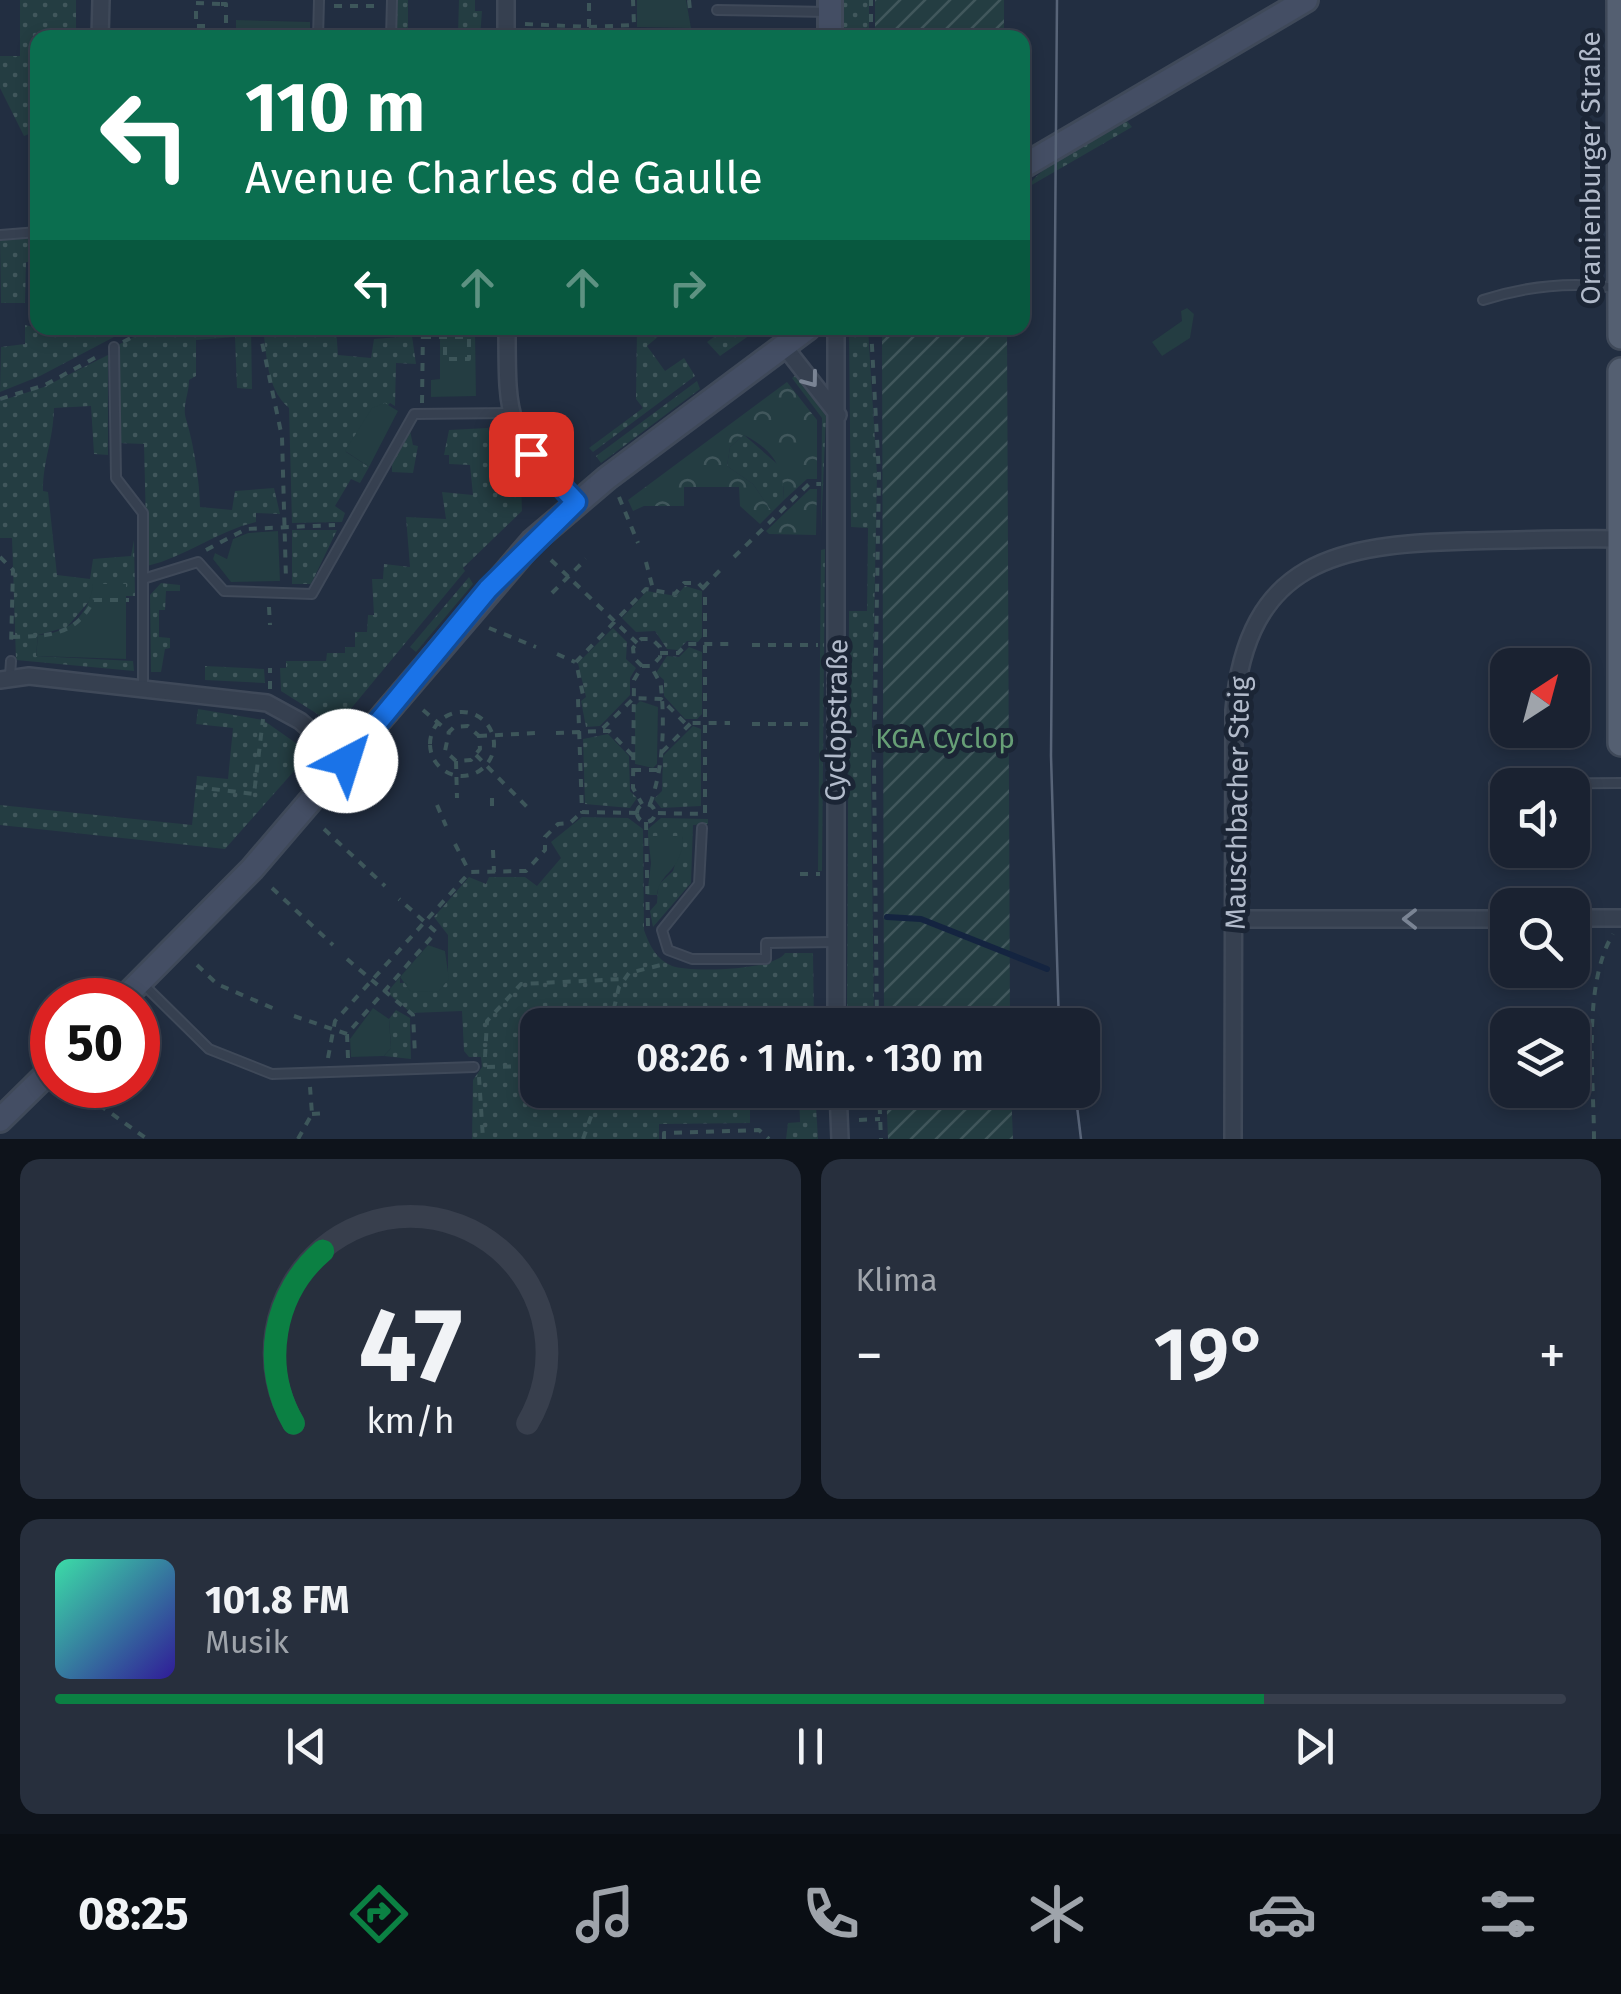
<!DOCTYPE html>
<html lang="de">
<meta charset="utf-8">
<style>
body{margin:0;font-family:"Fira Sans",sans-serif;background:#272f3d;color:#f1f3f6;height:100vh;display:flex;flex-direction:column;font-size:38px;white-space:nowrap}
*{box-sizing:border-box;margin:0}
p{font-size:32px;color:#9fa4ab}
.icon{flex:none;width:55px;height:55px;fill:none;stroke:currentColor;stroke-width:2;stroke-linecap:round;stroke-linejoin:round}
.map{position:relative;height:1139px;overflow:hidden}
.side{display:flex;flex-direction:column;gap:20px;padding:20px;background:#0e131b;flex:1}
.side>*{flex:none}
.hud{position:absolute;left:30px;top:30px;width:1000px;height:305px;border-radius:20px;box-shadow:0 5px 15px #0003,0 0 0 2px #383f4d;background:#0b6e4f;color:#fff;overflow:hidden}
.needle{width:65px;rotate:36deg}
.controls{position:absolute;left:1490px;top:648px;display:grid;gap:20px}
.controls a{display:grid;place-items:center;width:100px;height:100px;border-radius:20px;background:#1a2231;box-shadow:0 5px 15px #0003,0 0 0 2px #383f4d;font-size:50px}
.speed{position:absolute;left:30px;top:978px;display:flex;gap:20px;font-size:50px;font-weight:700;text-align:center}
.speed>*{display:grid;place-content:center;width:130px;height:130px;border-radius:50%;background:#1a2231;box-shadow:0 5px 15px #0003,0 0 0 2px #383f4d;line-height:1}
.speed .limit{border:15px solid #d22;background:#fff;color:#111}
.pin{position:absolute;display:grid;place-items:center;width:85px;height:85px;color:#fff;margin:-42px;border-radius:20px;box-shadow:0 5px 15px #0006}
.me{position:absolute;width:110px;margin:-55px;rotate:40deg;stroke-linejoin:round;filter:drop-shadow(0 0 8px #0008)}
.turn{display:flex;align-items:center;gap:35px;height:210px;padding:0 50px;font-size:45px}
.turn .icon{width:130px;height:130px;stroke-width:2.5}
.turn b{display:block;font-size:70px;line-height:85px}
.lanes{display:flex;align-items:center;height:95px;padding:0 50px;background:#0003;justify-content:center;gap:50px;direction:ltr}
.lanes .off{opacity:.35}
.big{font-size:75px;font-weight:600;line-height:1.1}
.side .widget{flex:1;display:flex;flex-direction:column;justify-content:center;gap:15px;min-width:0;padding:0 35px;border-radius:20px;background:#272f3d}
.side .dial{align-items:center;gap:0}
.dial svg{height:260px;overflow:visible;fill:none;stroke:#383f4d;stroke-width:7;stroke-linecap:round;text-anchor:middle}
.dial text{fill:#f1f3f6;stroke:none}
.song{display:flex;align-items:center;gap:30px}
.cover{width:120px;height:120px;border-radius:15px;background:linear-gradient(135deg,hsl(160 70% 55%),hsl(250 70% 35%))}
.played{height:10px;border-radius:5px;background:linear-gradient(90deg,#0b8043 80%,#383f4d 80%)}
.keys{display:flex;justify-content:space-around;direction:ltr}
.heat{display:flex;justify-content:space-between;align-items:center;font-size:55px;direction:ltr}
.side .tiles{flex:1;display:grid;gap:20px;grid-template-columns:1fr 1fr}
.widget:last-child{grid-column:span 2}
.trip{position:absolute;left:520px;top:1008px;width:580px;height:100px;border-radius:20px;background:#1a2231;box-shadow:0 5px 15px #0003,0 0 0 2px #383f4d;font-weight:600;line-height:100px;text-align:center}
.tab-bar{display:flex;height:160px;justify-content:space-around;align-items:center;background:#0a0e14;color:#9fa4ab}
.tab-bar .icon{width:70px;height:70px}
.tab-bar .selected{color:#0b8043}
.tab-bar b{font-size:45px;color:#f1f3f6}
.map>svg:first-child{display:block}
</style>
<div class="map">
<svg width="1621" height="1139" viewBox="0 0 1621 1139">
<defs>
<pattern id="grass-dots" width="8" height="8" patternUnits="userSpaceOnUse" patternTransform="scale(2.5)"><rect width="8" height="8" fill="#243d42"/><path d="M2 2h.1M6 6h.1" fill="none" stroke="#41575c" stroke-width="1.8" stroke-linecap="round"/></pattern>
<pattern id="forest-crowns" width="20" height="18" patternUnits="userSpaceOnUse" patternTransform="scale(2.5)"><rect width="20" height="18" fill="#243d42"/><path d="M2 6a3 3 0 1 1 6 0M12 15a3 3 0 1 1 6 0" fill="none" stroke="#41575c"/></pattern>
<pattern id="garden-furrows" width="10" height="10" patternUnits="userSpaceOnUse" patternTransform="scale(2.5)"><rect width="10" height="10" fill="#243d42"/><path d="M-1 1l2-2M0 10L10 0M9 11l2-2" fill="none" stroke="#41575c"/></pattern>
</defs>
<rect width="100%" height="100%" fill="#222e41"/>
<path fill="url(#grass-dots)" d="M 20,0 L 76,0 L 76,37 L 38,38 L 37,137 L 34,132 L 24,136 L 0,88 L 0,56 L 20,56 Z
M 396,0 L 408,0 L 408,34 L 458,34 L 459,0 L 475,0 L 475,11 L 482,11 L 480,37 L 405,37 L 396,27 Z
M 842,0 L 869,0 L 869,37 L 842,37 Z
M 1127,121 L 1132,127 L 1023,190 L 1043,170 Z
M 37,236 L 37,262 L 26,262 L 25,303 L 1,303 L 0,239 Z
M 25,325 L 38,328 L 131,328 L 40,376 L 0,392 L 1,347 L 25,344 Z
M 151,328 L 251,328 L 252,389 L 237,388 L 235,337 L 196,340 L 196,376 L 189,380 C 189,395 182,405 186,419 C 193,441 200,482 200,507 L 232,510 L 235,491 L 274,488 L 280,514 L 256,513 L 256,522 C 217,531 186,557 147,566 L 144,444 L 118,443 L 114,347 Z
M 263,328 L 336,328 L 338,355 L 371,358 L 374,339 L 412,336 L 416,364 L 396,363 L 395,406 L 390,403 L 346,452 L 369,467 L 360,483 L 351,479 L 335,506 L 345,513 L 342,522 L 292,523 L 289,408 C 266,388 267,356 263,328 Z
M 637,328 L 643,328 L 643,336 L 659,336 L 647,346 L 665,371 L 684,358 L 695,376 L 593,452 L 589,448 L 643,408 L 636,399 Z
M 726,328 L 760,328 L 720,356 L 707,342 Z
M 853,328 L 868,328 L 877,474 L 871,771 L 874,1025 L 848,1025 L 847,1006 L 849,611 L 867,611 L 868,528 L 851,527 L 849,331 Z
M 108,355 L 108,455 L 94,454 L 91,406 L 54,408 C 53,443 43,459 43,491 L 48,492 L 57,575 L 90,579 L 93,559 L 131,556 L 134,540 L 135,596 L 126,596 L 126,584 L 91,599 L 67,627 L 38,635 L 36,656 L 133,661 L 134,671 L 16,660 L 12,538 L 0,538 L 0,401 L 44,387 Z
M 796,375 L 826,416 L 821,532 L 822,418 L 792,378 Z
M 697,381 L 700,389 L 601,463 L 596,456 Z
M 409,426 L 413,445 L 418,446 L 413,473 L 392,472 L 392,459 Z
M 488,428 L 500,460 L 521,483 L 522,511 L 463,568 L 465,571 L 344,717 L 319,715 L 281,691 L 280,668 L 286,668 L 286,661 L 326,661 L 327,653 L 345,653 L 345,647 L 355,647 L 355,632 L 367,632 L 368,615 L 374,615 L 372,579 L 383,579 L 384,564 L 410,567 L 406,517 L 446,519 L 442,492 L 473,495 L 470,465 L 449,464 L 449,455 L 444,455 L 449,430 Z
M 744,435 L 782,468 L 784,500 L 772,512 L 753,484 L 727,466 L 730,447 Z
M 292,530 L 337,530 L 311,584 L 292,584 Z
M 825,549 L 822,871 L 818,871 L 821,550 Z
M 469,577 L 473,584 L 416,652 L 410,647 Z
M 161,583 L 180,585 L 180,591 L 166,591 L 165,610 L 159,610 L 159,637 L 170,638 L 170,648 L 165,649 L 161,672 L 151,672 L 150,595 Z
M 685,586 L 702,591 L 702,637 L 698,642 L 687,641 L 678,650 L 667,649 L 655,631 L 636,632 L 622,618 L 647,591 L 676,596 Z
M 613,628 L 627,642 L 626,659 L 636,668 L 630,678 L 630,695 L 600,726 L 586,727 L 581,701 L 586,697 L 578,663 Z
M 689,647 L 702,652 L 702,714 L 697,719 L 685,719 L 664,696 L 664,680 L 656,673 L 667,656 L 679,657 Z
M 205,666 L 264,669 L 265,683 L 205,680 Z
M 198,709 L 263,720 L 310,753 L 225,849 L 0,825 L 0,805 L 192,825 L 197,776 L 228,779 L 233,728 L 196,724 Z
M 693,726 L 701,729 L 701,806 L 661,808 L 654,799 L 662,791 L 663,756 Z
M 608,734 L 629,756 L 630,791 L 637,798 L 630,808 L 585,804 L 583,739 Z
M 582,817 L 628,818 L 643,829 L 644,930 C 649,945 657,960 672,966 C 691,973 775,970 785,953 L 813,953 L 814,1025 L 538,1025 L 538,1090 L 815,1090 L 818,1139 L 786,1139 L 788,1123 L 800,1122 L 799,1091 L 750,1091 L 750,1123 L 659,1124 L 659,1139 L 472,1139 L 473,1080 L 482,1067 L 481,1057 L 469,1057 L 464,1051 L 462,1011 L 411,1013 L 390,995 L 390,989 L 400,977 L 400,983 L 448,979 L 448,935 L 434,917 L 469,877 L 486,884 L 489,877 L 525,877 L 537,886 L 561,858 L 551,842 Z
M 661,818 L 708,819 L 708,824 L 693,825 L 691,883 L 653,927 L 650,911 L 657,903 L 658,885 L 673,871 L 683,837 L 648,836 L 648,829 Z
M 396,1010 L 410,1018 L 411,1059 L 384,1056 L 391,1048 L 389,1019 Z"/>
<path fill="url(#forest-crowns)" d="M 787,382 L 817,420 L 817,479 L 807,479 L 784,500 C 784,468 774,450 744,435 L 730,447 L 727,466 L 753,484 L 772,512 L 760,524 L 740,506 L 739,487 L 684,487 L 684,506 L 644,506 L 633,511 L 628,500 Z
M 810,489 L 817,489 L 816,535 L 769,534 L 766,531 Z"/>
<path fill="#243d42" d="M 637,0 L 686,0 L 691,28 L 637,27 Z
M 236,20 L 310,22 L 310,37 L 236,36 Z
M 1187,308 L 1194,314 L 1190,338 L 1162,356 L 1152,342 L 1182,321 L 1181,311 Z
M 440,328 L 475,328 L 476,396 L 431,397 L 431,380 L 440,379 Z
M 385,403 L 398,411 L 369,467 L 345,451 L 372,408 Z
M 278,531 L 280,581 L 231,582 L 213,559 L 215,553 L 227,559 L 233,539 L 248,533 Z
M 93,584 L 126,584 L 126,659 L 36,656 L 38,635 C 68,634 90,614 93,584 Z
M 640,701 L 658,707 L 657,764 L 653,768 L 635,764 L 635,706 Z
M 648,836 L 683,836 C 682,874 660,870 657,895 L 647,895 L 651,863 Z
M 428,945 L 445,951 L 449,979 L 439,991 L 411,992 L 400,977 Z
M 373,1008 L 389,1019 L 391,1048 L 384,1056 L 351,1057 L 350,1039 Z"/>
<path fill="url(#garden-furrows)" d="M 875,0 L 1004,0 L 1004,37 L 875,37 Z
M 882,328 L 1007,328 L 1010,1025 L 884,1025 Z
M 886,1090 L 1011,1090 L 1013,1139 L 888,1139 Z"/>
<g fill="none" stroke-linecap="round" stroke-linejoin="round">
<path stroke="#142440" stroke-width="6" d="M 887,917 L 921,919 L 1047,969"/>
<defs>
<path id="lane" d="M 717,10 L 828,12
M 318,38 L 319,0
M 391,38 L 392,0
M 0,235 L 38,232
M 1483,300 C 1527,286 1570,281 1616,288
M 114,347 L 116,478 L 143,513 L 143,687
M 143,579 L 198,562 L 224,591 L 312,594 L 414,414 L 509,413
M 10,676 L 11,661
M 1494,784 L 1621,783
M 702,828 L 699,884 L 662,930 L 668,950 L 692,959 L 766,959 L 766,943 L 834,942
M 141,982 L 209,1049 L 272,1074 L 474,1067"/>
<path id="street" d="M 506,0 L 506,38
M 100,38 L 101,0
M 507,328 C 507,426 507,430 576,502
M 836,328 L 836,1025
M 784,346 L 838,415
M 0,680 L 29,676 L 267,703 L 300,721 L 346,761
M 1572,918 L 1621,918
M 1234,919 L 1508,919
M 838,1090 L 840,1139
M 1233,1139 L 1234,710 C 1247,560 1338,544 1467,541 C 1518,540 1569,538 1620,539"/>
<path id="secondary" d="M 830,38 L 830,0
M 1022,167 L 1306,0
M 122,1000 L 252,869 L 532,542 L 607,478 L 808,328
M 0,1120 L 52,1069"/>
<path id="primary" d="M 1620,0 L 1621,336
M 1621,371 L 1621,743"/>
</defs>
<use href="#lane" stroke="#3f4959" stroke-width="12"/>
<use href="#street" stroke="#3f4959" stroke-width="20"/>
<use href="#secondary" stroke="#3f4959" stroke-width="28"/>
<use href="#primary" stroke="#3f4959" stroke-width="30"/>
<path stroke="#3d565a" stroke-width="4" stroke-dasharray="8 8" stroke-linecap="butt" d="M 689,0 L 690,10
M 221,4 L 226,4 L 226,38
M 334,6 L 379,6
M 525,24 L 589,27 L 589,0
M 589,27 L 634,25 L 633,0
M 209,38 L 209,26 L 196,26 L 196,3 L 221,4 L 221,0
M 871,38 L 871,0
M 259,328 L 282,437 L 286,580
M 871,328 L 879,475 L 874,770 L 877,1025
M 423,337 L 469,337 L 469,359 L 445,359 L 445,337
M 123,342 L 150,328
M 0,399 L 45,385 L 102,354
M 422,403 L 423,328
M 619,497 L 638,543
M 206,550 L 246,529 L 335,525
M 0,557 L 13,570 L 11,647
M 734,557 L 809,484 L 821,484
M 551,560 L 637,643
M 646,562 L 653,589
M 703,588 L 723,567
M 552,593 L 586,559
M 269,607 L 270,625
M 489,628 L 536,647
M 12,637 C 49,636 75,636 94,600 L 129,600
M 752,645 L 818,645
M 660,653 L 678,653 L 687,644 L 729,644
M 557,654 L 575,662
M 642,666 L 634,658 L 633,648 L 641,639 L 652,639 L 660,647 L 660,657 L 652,666 L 642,666 L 634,680 L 633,788 L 642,804
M 270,689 L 270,668
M 423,710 L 449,732 L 454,727 L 468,726 L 479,736 L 480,749 L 471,760 L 456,761 L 445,751 L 449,732
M430 744a32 32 0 1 1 64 0a32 32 0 1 1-64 0Z
M 752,724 L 816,724
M 603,731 L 609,731 L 633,756
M 556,733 L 600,731 L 634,698 L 661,699 L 685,723 L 730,723
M 479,736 L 536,733
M 662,752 L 691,723
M 476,755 L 531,811
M 456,761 L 457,798
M 633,770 L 658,770
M 196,787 L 254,794 L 263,719
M 492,798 L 492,810
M637 813a9 9 0 1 1 18 0a9 9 0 1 1-18 0Z
M 650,804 C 663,770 665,725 661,687 C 660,679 654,675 652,666
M 437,805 L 446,826
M 637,813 L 582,812 L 578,699 L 583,695 L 576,662 L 646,589 L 675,594 L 684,583 L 698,583 L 705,590 L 705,814 L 655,813
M 646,822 L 648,928
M 324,829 L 385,886
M 455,844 L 469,871
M 493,850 L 494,872
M 800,874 L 820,874
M 272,888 L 333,945
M 347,959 L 413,1015 L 415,1055
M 197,965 L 217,984 L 277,1010
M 294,1016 L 347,1034
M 610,1025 L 619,987 L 629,973 L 665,964
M 485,1057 L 487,1021 L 521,984 L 623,979
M 328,1058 L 335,1021 L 470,872 L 526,871 L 545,850 L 545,837 L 558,824 L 570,823 L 582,812
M 348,1058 L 347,1034 L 436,932 L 399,899
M 487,1067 L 538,1066
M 479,1077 L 483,1139
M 73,1086 L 147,1139
M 879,1090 L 881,1139
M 312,1114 L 327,1113
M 859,1120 L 880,1119
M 298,1139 L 312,1114 L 310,1087
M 583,1139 L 593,1111 L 593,1090
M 664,1139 L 664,1133 L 759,1130 L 769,1139
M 1594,1139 C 1594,1079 1582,985 1613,934"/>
<use href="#lane" stroke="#364050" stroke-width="8"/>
<use href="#street" stroke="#364050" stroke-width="15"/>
<use href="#secondary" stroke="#444e64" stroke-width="22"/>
<use href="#primary" stroke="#545f71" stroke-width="25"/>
<path stroke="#586478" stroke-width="2.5" d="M 1057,0 L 1051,756 L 1059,1025
M 1075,1090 L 1081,1139"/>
</g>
<defs><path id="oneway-chevron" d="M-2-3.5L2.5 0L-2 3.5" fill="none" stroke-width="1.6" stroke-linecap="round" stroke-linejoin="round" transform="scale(2.5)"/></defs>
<g stroke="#7a8494">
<use href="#oneway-chevron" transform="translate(811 380) rotate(53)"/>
<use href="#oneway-chevron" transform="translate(1410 919) rotate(180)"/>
</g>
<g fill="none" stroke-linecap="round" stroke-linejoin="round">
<defs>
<path id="route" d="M 346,761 L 488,589 L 576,502 L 531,454"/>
</defs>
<use href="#route" stroke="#114b97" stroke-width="25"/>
<use href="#route" stroke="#1a73e8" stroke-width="18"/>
</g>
<g text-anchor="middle" stroke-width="10" stroke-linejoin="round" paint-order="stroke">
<g font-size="28" fill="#b2bbcb" stroke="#1b2535">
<text transform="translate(1590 168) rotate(-90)" y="10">Oranienburger Straße</text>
<text transform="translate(836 720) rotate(-89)" y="10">Cyclopstraße</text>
<text transform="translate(1237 803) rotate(-89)" y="10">Mauschbacher Steig</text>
</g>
<g font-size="28" fill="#679f76" stroke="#1b2535">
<text x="945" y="748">KGA Cyclop</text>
</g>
</g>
</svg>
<div class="controls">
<a><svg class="needle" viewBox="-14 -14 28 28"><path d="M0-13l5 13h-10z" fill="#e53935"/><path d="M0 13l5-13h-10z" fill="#9fa4ab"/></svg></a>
<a><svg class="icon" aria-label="sound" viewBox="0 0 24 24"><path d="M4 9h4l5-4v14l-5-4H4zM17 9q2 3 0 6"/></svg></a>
<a><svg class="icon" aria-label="search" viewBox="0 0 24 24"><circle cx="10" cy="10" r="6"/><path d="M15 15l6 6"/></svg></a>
<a><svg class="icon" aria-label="layers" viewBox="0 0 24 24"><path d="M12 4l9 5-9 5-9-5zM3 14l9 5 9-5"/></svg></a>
</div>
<div class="speed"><div class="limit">50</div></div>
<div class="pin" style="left:531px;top:454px;background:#d93025"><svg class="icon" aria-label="arrive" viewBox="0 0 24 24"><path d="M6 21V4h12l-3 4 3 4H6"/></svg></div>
<svg class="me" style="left:346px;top:761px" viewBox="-20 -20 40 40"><circle r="19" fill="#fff"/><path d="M0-13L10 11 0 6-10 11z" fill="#1a73e8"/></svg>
<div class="trip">08:26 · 1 Min. · 130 m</div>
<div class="hud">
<div class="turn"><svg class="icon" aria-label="left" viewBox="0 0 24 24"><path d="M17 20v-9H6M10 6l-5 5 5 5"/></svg><div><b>110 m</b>Avenue Charles de Gaulle</div></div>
<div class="lanes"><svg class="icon" aria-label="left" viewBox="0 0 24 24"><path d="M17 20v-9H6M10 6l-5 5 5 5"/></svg><svg class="icon off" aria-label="ahead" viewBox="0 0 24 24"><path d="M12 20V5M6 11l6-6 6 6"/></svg><svg class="icon off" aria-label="ahead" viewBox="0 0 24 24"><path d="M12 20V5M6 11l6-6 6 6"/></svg><svg class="icon off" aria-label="right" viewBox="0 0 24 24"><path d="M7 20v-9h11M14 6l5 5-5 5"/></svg></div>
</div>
</div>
<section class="side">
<div class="tiles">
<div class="widget dial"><svg viewBox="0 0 100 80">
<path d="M14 69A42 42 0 1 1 86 69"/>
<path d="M14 69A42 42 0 0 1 23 16" stroke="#0b8043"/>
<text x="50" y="56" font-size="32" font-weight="700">47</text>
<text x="50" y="72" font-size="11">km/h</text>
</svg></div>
<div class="widget"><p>Klima</p>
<div class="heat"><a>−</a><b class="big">19°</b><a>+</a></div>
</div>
<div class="widget">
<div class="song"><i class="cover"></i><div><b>101.8 FM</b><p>Musik</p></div></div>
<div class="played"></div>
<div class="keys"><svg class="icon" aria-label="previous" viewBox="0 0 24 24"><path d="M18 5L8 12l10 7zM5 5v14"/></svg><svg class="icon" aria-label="pause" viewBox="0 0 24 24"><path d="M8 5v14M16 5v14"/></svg><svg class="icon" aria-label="next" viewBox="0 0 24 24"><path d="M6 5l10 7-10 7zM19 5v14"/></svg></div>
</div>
</div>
</section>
<nav class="tab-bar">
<b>08:25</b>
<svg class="icon selected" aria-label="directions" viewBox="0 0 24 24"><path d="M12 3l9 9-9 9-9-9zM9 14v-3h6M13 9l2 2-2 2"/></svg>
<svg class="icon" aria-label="music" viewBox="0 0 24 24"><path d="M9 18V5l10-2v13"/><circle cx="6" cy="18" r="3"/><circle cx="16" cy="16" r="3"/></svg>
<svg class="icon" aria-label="phone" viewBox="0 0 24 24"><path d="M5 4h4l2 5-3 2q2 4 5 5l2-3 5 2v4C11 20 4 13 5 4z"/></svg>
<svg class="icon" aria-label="climate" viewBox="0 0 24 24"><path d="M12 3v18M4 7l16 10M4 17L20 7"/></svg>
<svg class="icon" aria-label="car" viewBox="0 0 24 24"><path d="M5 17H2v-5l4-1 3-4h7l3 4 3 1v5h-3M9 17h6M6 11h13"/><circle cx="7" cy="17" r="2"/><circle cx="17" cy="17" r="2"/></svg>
<svg class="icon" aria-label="filters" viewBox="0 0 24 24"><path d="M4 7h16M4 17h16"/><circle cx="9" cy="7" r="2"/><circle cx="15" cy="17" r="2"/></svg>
</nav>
